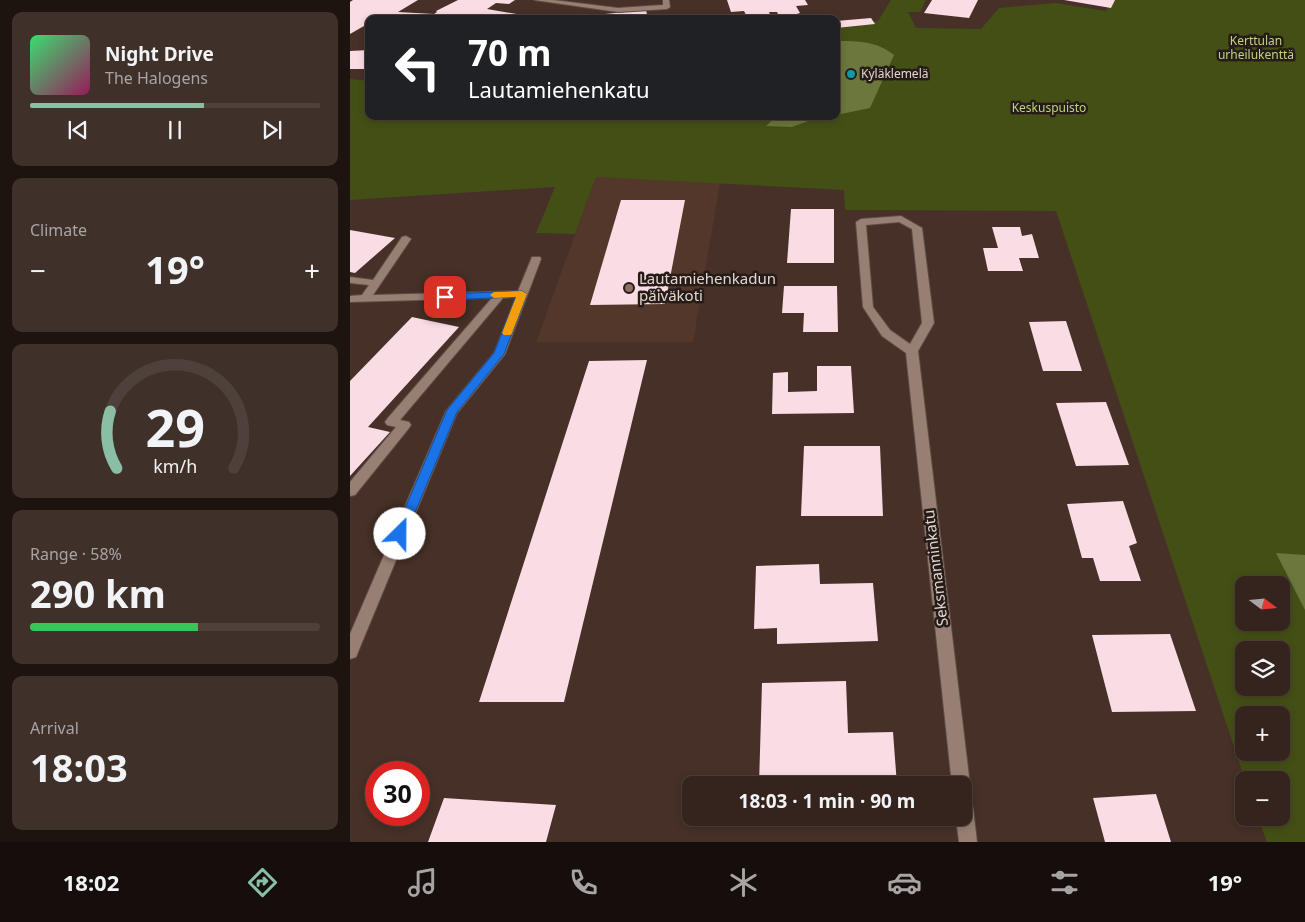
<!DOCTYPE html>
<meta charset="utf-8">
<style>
body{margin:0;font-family:"Noto Sans",sans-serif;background:#3f302a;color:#f1f3f6;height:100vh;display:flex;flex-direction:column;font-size:19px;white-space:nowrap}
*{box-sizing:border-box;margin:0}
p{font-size:16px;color:#a9a4a4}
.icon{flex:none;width:28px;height:28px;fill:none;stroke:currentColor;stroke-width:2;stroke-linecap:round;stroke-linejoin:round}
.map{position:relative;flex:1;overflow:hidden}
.side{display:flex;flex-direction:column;gap:12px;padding:12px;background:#1d1410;width:350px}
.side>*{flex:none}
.banner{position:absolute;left:15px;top:15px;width:475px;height:105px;border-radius:10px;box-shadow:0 2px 8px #0003,0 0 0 1px #4e413b;background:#202124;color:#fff;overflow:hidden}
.needle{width:32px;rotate:106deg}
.buttons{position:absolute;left:885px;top:576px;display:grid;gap:10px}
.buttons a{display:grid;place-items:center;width:55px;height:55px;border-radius:10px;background:#34241d;box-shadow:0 2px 8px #0003,0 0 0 1px #4e413b;font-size:25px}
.speed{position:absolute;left:15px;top:761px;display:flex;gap:10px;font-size:25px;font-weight:700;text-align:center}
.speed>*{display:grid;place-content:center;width:65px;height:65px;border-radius:50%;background:#34241d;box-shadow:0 2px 8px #0003,0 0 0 1px #4e413b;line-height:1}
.speed .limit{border:8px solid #d22;background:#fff;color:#111}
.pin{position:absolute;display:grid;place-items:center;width:42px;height:42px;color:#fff;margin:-21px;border-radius:10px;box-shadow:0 2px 8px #0006}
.me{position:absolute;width:55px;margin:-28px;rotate:23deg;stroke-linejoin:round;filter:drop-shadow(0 0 4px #0008)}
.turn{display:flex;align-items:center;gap:18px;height:105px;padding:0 20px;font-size:22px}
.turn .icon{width:65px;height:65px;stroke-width:2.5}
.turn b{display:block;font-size:35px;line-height:42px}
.big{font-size:38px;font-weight:700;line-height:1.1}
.side .tile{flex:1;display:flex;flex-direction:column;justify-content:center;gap:8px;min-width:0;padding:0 18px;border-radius:10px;background:#3f302a}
.side .dial{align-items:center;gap:0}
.dial svg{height:130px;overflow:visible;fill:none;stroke:#4e413b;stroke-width:7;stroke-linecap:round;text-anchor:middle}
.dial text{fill:#f1f3f6;stroke:none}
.song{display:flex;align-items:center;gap:15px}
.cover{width:60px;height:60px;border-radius:8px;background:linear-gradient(135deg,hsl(140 70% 55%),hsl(330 70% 35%))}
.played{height:5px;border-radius:2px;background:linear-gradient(90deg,#8abfa5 60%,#4e413b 60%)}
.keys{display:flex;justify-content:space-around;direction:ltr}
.heat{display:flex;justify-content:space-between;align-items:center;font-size:28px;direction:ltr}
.charge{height:8px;border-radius:4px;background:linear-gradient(90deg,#34c759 58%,#4e413b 0)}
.trip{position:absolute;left:332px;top:776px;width:290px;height:50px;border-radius:10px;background:#34241d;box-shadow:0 2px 8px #0003,0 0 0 1px #4e413b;font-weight:700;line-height:50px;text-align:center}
.dock{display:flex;height:80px;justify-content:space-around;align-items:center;background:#150e0c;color:#a9a4a4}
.dock .icon{width:35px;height:35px}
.dock .selected{color:#8abfa5}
.dock b{font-size:22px;color:#f1f3f6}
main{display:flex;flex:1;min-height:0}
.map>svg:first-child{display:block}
</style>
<main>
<section class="side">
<div class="tile">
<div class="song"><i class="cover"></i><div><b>Night Drive</b><p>The Halogens</p></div></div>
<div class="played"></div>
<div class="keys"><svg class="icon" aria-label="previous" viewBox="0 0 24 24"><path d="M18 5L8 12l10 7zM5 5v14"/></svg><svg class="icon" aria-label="pause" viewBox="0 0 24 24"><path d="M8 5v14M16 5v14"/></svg><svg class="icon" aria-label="next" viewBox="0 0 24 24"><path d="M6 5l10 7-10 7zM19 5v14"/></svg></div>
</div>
<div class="tile"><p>Climate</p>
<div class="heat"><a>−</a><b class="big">19°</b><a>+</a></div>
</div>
<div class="tile dial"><svg viewBox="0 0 100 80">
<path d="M14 69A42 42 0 1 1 86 69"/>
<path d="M14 69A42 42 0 0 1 10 34" stroke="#8abfa5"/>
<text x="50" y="56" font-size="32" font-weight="700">29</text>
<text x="50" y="72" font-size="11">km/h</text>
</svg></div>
<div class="tile"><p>Range · 58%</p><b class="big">290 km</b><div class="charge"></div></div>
<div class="tile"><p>Arrival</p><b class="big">18:03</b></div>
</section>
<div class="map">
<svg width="955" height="842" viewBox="0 0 955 842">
<rect width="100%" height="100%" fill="#463027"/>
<path fill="#53372a" d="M 246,177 L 370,183 L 343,342 L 186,342 Z"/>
<path fill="#444f16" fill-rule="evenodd" d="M 541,0 L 576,0 L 570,12 L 558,12 L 566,28 L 631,29 L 649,8 L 706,3 L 756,11 L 762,0 L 955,0 L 955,842 L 917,842 L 908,818 L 931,818 L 931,780 L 895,780 L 706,211 L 495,210 L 494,190 L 246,177 L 225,234 L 186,233 L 205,187 L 0,200 L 0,79 L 19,81 L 19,116 L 486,116 L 486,26 L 528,21 ZM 894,585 L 931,585 L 931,622 L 894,622 ZM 894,650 L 931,650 L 931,688 L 894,688 ZM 894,715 L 931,715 L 931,752 L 894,752 Z"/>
<path fill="#6b773c" d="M 486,41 C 508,41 527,41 544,55 L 520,108 L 486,115 Z
M 427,116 L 480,116 L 458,121 L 442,127 L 416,126 Z
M 926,553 L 955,555 L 955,610 Z"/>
<path fill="#fadce5" d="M 3,0 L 68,0 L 48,12 L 84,14 L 87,12 L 86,11 L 108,0 L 165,0 L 159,4 L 146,3 L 137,9 L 195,19 L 50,19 L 40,17 L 37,19 L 19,19 L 19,27 L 14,26 L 0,34 L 0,2 Z
M 377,0 L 455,0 L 458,5 L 446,6 L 450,13 L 440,16 L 429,16 L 427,12 L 419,12 L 421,17 L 397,17 L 394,11 L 381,12 Z
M 582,0 L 628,0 L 619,18 L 574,13 Z
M 714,0 L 765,0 L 761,8 Z
M 296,10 L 298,19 L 255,19 L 255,14 Z
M 204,14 L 237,18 L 237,19 L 197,19 Z
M 521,18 L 525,24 L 486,28 L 486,21 Z
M 19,50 L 19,69 L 0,69 L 0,51 Z
M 271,200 L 335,200 L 315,304 L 240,305 Z
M 441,209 L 484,209 L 484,263 L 437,263 Z
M 642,227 L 670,227 L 672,236 L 682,234 L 689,258 L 669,258 L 673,271 L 638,271 L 633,248 L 648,248 Z
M 0,230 L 45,238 L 5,273 L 0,272 Z
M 434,286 L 487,286 L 488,332 L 453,332 L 454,313 L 432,313 Z
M 62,317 L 109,327 L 18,427 L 40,432 L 0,476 L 0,381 Z
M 716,321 L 732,371 L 693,371 L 679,322 Z
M 297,360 L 214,702 L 129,702 L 239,361 Z
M 467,366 L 501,366 L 504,413 L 422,414 L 423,373 L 438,372 L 438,392 L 467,391 Z
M 756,402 L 779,465 L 726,466 L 706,403 Z
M 454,446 L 530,446 L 533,516 L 451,516 Z
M 773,501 L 787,543 L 779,546 L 791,581 L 750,581 L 743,558 L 732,558 L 717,504 Z
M 469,564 L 470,584 L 523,583 L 528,641 L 427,644 L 427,628 L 404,629 L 406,566 Z
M 820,634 L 846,711 L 762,712 L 742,635 Z
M 496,681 L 498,733 L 543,732 L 547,785 L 409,785 L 412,683 Z
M 806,794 L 821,842 L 755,842 L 743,798 Z
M 94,798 L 206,805 L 196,842 L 78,842 Z"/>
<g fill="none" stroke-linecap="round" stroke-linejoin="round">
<defs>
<path id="minor" d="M 184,0 L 203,0 L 268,8 L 313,5 L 313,0 L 319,0 L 320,7 L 317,9 L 268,12 Z
M 551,216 L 572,228 L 584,323 L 568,351 L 620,785 L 617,791 L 614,793 L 614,785 L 602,785 L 556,353 L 532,336 L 513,307 L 506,222 L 511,219 ZM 549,222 L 562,229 L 572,323 L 560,344 L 540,330 L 523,307 L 516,225 Z
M 56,236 L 61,239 L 23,295 L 168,291 L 182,257 L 190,257 L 191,259 L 155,354 L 107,413 L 8,652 L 6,657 L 0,659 L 0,634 L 96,411 L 144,353 L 166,297 L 153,298 L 50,420 L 59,422 L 61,425 L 59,428 L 5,495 L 0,496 L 0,482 L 46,427 L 37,425 L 35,422 L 37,419 L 142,298 L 0,302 L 0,296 L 12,295 L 19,285 L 0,283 L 0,277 L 23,280 L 52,237 Z
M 614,799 L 620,802 L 623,808 L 627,842 L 609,842 L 606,818 L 614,818 Z"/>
</defs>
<use href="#minor" stroke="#5f4d45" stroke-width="2"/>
<use href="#minor" fill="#987f73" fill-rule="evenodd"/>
</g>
<path fill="#1a73e8" stroke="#114b97" d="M 172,291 L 177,294 L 154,354 L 107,412 L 56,534 L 55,538 L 50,539 L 45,538 L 44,534 L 97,410 L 144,353 L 166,297 L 95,300 L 90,297 L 95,294 Z"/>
<path fill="#f59e0b" d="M 172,291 L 177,294 L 162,333 L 161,335 L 154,335 L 152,333 L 166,297 L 144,298 L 140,295 L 144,292 Z"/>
<circle fill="#0f9aa8" stroke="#251b17" stroke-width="2" cx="501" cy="74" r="5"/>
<circle fill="#8d6e63" stroke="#251b17" stroke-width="2" cx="279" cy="288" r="5"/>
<g text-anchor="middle" stroke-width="5" stroke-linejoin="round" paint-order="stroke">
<g font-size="12" fill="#c0d47c" stroke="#251b17">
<text x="906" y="45">Kerttulan<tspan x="906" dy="14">urheilukenttä</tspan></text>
<text x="699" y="112">Keskuspuisto</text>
</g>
<g font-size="12" fill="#e3d5cf" stroke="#251b17" text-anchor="start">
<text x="511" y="78">Kyläklemelä</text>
</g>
<g font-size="15" fill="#e3d5cf" stroke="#251b17" text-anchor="start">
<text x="289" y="284">Lautamiehenkadun<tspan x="289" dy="17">päiväkoti</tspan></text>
</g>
<g font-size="15" fill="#e3d5cf" stroke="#251b17">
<text transform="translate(586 568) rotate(-97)" y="5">Seksmanninkatu</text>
</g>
</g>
</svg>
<div class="buttons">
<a><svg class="needle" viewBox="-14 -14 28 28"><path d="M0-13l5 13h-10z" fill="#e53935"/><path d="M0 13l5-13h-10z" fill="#a9a4a4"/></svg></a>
<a><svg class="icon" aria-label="layers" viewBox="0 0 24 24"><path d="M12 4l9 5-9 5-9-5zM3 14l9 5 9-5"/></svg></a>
<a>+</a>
<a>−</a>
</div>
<div class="speed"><div class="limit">30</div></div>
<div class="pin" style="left:95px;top:297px;background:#d93025"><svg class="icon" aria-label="arrive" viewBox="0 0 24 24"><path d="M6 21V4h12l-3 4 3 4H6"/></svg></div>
<svg class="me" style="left:50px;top:534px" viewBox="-20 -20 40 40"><circle r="19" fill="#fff"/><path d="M0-13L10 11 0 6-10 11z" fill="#1a73e8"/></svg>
<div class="trip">18:03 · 1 min · 90 m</div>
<div class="banner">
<div class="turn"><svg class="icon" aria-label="left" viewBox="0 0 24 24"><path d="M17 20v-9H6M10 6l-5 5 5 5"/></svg><div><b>70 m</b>Lautamiehenkatu</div></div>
</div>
</div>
</main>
<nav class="dock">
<b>18:02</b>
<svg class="icon selected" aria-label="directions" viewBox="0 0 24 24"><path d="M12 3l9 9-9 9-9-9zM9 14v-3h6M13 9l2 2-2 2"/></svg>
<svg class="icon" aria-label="music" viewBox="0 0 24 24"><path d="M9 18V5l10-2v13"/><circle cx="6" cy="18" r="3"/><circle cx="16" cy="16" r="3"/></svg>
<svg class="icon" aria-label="phone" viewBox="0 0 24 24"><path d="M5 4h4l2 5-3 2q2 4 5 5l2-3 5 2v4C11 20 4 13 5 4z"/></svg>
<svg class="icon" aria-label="climate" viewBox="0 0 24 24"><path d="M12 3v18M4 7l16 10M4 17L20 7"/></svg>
<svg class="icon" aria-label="car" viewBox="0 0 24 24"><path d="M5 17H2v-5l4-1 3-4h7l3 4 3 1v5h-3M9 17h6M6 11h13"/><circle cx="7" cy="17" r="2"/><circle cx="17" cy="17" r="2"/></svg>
<svg class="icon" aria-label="filters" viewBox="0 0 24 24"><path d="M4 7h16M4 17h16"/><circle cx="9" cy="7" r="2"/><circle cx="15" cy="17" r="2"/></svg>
<b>19°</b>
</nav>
